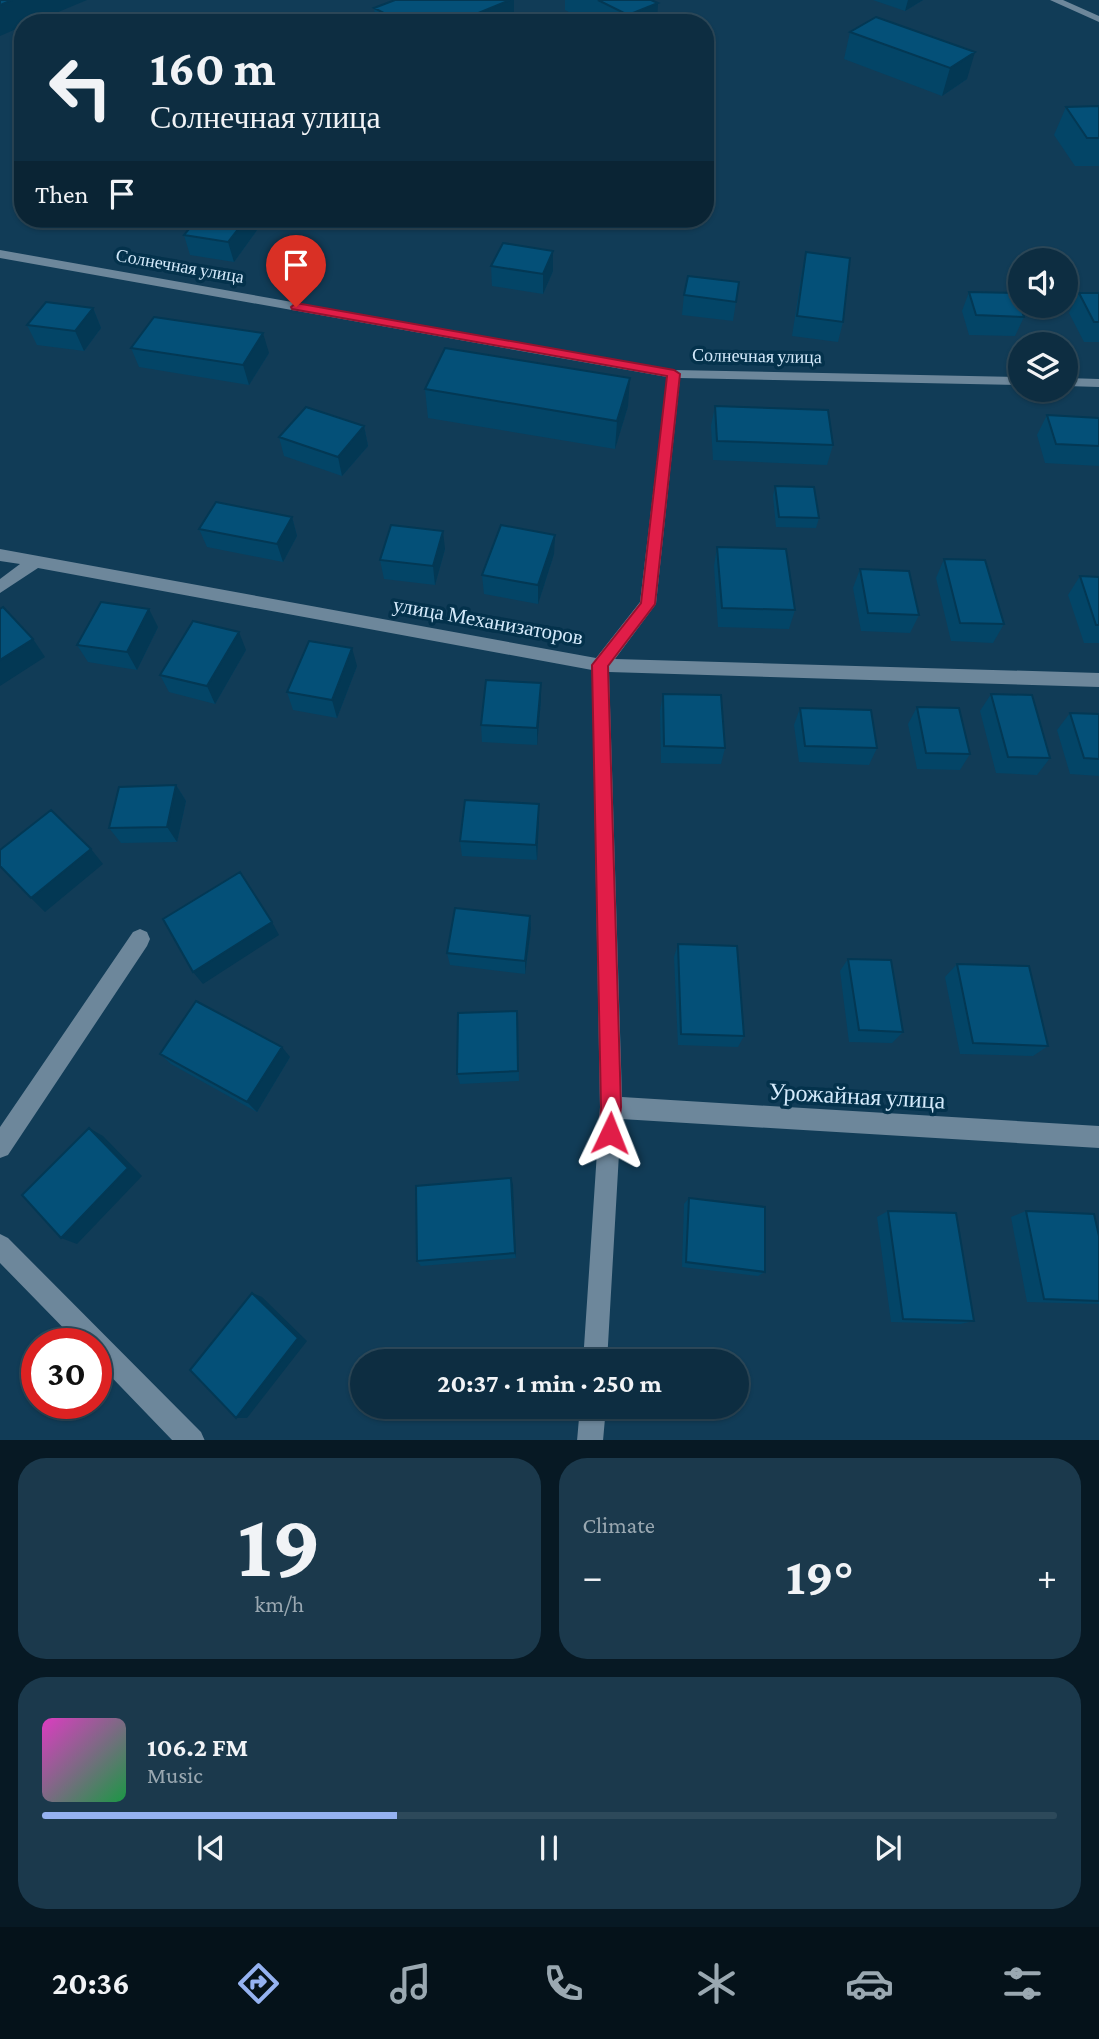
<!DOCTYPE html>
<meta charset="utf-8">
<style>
body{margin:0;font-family:"Crimson Pro",serif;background:#1b394c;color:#f1f3f6;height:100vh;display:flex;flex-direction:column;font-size:26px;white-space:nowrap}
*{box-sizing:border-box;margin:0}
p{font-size:23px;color:#9aa8b1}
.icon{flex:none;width:38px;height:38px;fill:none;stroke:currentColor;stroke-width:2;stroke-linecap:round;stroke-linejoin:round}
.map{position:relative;height:1440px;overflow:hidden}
.panel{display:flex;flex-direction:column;gap:18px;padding:18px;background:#071924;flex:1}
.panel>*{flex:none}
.guide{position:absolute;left:14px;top:14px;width:700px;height:214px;border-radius:28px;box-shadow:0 2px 5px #0004,0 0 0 2px #2d495a;background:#0d2d41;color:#f1f3f6;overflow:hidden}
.buttons{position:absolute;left:1008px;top:248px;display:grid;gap:14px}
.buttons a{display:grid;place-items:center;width:70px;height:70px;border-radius:50%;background:#0d2d41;box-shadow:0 2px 5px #0004,0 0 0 2px #2d495a;font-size:35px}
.speed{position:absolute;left:21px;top:1328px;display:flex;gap:14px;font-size:35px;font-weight:700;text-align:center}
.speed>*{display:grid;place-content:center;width:91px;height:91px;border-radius:50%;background:#0d2d41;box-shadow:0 2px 5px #0004,0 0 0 2px #2d495a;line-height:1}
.speed .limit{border:10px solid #d22;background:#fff;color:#111}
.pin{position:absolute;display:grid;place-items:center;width:60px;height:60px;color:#fff;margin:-72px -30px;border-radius:50% 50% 50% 0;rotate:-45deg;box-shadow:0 0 7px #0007}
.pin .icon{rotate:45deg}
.me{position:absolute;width:77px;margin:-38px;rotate:2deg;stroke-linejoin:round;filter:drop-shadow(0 0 5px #0008)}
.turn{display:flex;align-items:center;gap:24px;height:147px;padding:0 21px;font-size:32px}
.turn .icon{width:91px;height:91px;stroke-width:2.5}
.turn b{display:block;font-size:49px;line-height:60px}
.then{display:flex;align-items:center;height:66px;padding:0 21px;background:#0003;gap:14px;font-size:26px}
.big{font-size:52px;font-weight:700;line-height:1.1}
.panel .card{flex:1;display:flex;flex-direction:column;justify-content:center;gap:10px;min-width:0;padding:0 24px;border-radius:28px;background:#1b394c}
.panel .dial{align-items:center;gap:0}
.dial b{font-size:91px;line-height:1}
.song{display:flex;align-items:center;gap:21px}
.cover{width:84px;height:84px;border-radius:10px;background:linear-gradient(135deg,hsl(310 70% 55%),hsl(140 70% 35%))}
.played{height:7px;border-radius:4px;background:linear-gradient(90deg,#95b2f1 35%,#2d495a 35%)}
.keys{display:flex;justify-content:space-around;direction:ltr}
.heat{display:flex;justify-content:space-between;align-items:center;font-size:38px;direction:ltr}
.panel .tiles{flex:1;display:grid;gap:18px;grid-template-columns:1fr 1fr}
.card:last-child{grid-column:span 2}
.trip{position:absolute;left:350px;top:1349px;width:399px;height:70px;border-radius:35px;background:#0d2d41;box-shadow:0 2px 5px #0004,0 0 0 2px #2d495a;font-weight:700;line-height:70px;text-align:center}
.menu{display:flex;height:112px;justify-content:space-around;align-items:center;background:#05121a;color:#9aa8b1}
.menu .icon{width:49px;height:49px}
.menu .on{color:#95b2f1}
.menu b{font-size:32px;color:#f1f3f6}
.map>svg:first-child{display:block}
</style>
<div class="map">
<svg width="1099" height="1441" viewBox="0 0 1099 1441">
<rect width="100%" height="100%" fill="#113c57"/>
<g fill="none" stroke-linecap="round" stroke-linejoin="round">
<path fill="#6d879b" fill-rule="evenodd" d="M 1050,0 L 1063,0 L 1099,16 L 1099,22 Z
M 0,250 L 674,370 L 1020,377 L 1020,385 L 680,378 L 656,604 L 615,659 L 1099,673 L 1099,687 L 609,672 L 622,1097 L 1099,1126 L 1099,1148 L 621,1119 L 607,1362 L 583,1362 L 600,1107 L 592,670 L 38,568 L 0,593 L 0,579 L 20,564 L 0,561 L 0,549 L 596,658 L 640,602 L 667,377 L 0,258 Z
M 1066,378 L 1099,379 L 1099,387 L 1066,386 Z
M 140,929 L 147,932 L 150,939 L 147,946 L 8,1155 L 0,1158 L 0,1127 L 133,932 Z
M 0,1234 L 8,1238 L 201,1432 L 205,1441 L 173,1441 L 96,1361 L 96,1344 L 79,1344 L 0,1263 Z
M 580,1407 L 606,1407 L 603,1441 L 577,1441 Z"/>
</g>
<path fill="#034567" d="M 514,0 L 514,23 L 376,23 L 374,8 Z
M 565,0 L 651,0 L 657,23 L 590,23 L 565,10 Z
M 873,0 L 923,0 L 905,11 Z
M 876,17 L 967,79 L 942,96 L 844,59 L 850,32 Z
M 1099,106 L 1099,166 L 1075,166 L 1054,135 L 1066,107 Z
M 257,230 L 234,262 L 190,255 L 184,235 Z
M 553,251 L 553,271 L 543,294 L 492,286 L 491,266 Z
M 806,252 L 843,322 L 838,342 L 792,336 L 802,272 Z
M 739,282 L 733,321 L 682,315 L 684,295 Z
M 969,292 L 1024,317 L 1015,336 L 969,335 L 962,311 Z
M 1079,293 L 1099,293 L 1099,342 L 1084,342 L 1069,313 Z
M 93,308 L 101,328 L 84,351 L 37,345 L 27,325 Z
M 131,348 L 269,353 L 249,385 L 139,367 Z
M 425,389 L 628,406 L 615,449 L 428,418 Z
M 715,406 L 833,445 L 827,465 L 713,460 L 711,426 Z
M 1047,415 L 1099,418 L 1099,466 L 1045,463 L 1037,435 Z
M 364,426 L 368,446 L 342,476 L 284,456 L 279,437 Z
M 775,486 L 819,518 L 816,528 L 776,527 L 773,496 Z
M 292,517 L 297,536 L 283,562 L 207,547 L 199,529 Z
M 717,547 L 795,610 L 789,629 L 718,627 L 714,566 Z
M 445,549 L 435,585 L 384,579 L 380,560 Z
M 554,554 L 538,604 L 484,594 L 482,575 Z
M 944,559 L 1004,624 L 993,643 L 951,641 L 936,578 Z
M 860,569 L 919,615 L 910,633 L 861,631 L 853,588 Z
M 1080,576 L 1099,577 L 1099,643 L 1084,643 L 1068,595 Z
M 158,627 L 137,670 L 88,662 L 77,645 Z
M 246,650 L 215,704 L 169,692 L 160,675 Z
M 357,666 L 337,718 L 293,710 L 287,692 Z
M 663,694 L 725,748 L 721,764 L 661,763 L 660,711 Z
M 991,694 L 1050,758 L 1037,775 L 996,773 L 980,711 Z
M 541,700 L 537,745 L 482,742 L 481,725 Z
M 917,707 L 970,754 L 960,770 L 917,769 L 908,724 Z
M 800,708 L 877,748 L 869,765 L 799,762 L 794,725 Z
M 1070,713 L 1099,714 L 1099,776 L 1070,774 L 1057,730 Z
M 176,785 L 186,801 L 177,842 L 121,843 L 109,828 Z
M 539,804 L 539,819 L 537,860 L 462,856 L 460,841 Z
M 530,916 L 531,929 L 525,974 L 450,965 L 447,953 Z
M 678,944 L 744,1036 L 738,1047 L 678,1045 L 674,957 Z
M 848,959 L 903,1032 L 892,1043 L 849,1042 L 840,971 Z
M 957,964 L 1048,1046 L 1033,1056 L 960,1054 L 945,977 Z
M 518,1022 L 519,1081 L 460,1084 L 457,1074 Z
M 160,1054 L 290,1057 L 257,1112 L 171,1064 Z
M 511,1178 L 516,1258 L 421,1266 L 417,1261 Z
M 689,1198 L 765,1272 L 758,1276 L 682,1267 L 684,1204 Z
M 888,1211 L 974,1321 L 960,1324 L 891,1322 L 877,1217 Z
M 1026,1211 L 1099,1236 L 1099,1304 L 1027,1302 L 1011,1217 Z"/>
<path fill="#033854" d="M 12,0 L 87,0 L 32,23 L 23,23 L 23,26 L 0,36 L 0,5 Z
M 510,0 L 514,0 L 514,23 L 454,23 Z
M 908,0 L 923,0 L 905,11 Z
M 658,3 L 657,23 L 628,23 L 628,15 Z
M 975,52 L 967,79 L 942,96 L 950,68 Z
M 246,219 L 254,219 L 257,230 L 234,262 L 228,242 Z
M 553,251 L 553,271 L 543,294 L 543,274 Z
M 93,308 L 101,328 L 84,351 L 75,331 Z
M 263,333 L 269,353 L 249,385 L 243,365 Z
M 630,378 L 628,406 L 615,449 L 617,421 Z
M 364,426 L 368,446 L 342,476 L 338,457 Z
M 292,517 L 297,536 L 283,562 L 277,544 Z
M 443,531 L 445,549 L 435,585 L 433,566 Z
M 555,535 L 554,554 L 538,604 L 538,585 Z
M 149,609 L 158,627 L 137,670 L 127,652 Z
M 239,632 L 246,650 L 215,704 L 207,686 Z
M 33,639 L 45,657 L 0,686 L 0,660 Z
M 352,648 L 357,666 L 337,718 L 332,700 Z
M 541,683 L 541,700 L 537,745 L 537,728 Z
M 176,785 L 186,801 L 177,842 L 167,827 Z
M 539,804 L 539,819 L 537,860 L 536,845 Z
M 91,849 L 103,864 L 45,912 L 31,898 Z
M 530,916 L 531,929 L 525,974 L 525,961 Z
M 272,922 L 279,935 L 203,984 L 193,972 Z
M 282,1047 L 290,1057 L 257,1112 L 247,1102 Z
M 89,1128 L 103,1136 L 142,1176 L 77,1244 L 61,1238 Z
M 511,1178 L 513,1185 L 516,1258 L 515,1253 Z
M 252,1293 L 262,1297 L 307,1341 L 247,1418 L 236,1418 Z"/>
<path fill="#045078" stroke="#033854" stroke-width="2" d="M 0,0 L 12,0 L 0,5 Z
M 395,0 L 510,0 L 454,23 L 403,23 L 374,8 Z
M 598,0 L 651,0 L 658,3 L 628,15 Z
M 547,13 L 567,23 L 523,23 Z
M 876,17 L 975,52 L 950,68 L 850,32 Z
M 1099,106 L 1099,138 L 1087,138 L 1066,107 Z
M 197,219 L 246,219 L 228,242 L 184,235 Z
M 503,243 L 553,251 L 543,274 L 491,266 Z
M 806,252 L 850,258 L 843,322 L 797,316 Z
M 688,276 L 739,282 L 736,302 L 684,295 Z
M 969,292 L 1016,293 L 1024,317 L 976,315 Z
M 1079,293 L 1099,293 L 1099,322 L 1094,322 Z
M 46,302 L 93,308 L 75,331 L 27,325 Z
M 154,317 L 263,333 L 243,365 L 131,348 Z
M 445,348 L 630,378 L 617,421 L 425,389 Z
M 715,406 L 828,410 L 833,445 L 717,441 Z
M 306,407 L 364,426 L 338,457 L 279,437 Z
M 1047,415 L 1099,418 L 1099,446 L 1056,444 Z
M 775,486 L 814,487 L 819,518 L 779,517 Z
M 216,502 L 292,517 L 277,544 L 199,529 Z
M 391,525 L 443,531 L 433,566 L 380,560 Z
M 501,525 L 555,535 L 538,585 L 482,575 Z
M 717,547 L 786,549 L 795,610 L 722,608 Z
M 944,559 L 985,560 L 1004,624 L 960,623 Z
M 860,569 L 909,571 L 919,615 L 868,613 Z
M 1080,576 L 1099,577 L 1099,625 L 1096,625 Z
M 101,602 L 149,609 L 127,652 L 77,645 Z
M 3,607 L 33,639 L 0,660 L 0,609 Z
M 193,621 L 239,632 L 207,686 L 160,675 Z
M 309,641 L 352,648 L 332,700 L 287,692 Z
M 486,680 L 541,683 L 537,728 L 481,725 Z
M 663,694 L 721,695 L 725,748 L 664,746 Z
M 991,694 L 1032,695 L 1050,758 L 1008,757 Z
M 917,707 L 959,708 L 970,754 L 926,753 Z
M 800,708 L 871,710 L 877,748 L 805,746 Z
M 1070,713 L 1099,714 L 1099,759 L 1084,758 Z
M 176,785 L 167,827 L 109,828 L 119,787 Z
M 465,800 L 539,804 L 536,845 L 460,841 Z
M 51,810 L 91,849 L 31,898 L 0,866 L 0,850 Z
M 240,872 L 272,922 L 193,972 L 163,919 Z
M 455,908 L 530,916 L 525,961 L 447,953 Z
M 678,944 L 737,946 L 744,1036 L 681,1034 Z
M 848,959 L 891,960 L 903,1032 L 859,1030 Z
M 957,964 L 1029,966 L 1048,1046 L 973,1043 Z
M 196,1001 L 282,1047 L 247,1102 L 160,1054 Z
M 517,1011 L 518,1071 L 457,1074 L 458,1013 Z
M 89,1128 L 128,1168 L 61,1238 L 22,1195 Z
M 511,1178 L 515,1253 L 417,1261 L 416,1186 Z
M 689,1198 L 765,1207 L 765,1272 L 686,1262 Z
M 888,1211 L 956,1213 L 974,1321 L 903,1319 Z
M 1026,1211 L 1094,1214 L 1099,1236 L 1099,1301 L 1044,1299 Z
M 252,1293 L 298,1338 L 236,1418 L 190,1370 Z"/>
<path fill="#e11d48" stroke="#92132f" stroke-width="2" d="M 296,303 L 674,370 L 680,374 L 655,604 L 608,666 L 621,1107 L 617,1140 L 610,1143 L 603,1140 L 600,1133 L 601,1107 L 592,665 L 641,603 L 667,376 L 292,309 L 291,307 Z"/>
<g text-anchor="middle" stroke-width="7" stroke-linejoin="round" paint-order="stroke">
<g font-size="18" fill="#d4eafb" stroke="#04324c">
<text transform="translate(180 266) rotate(10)" y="6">Солнечная улица</text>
<text transform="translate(757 356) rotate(1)" y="6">Солнечная улица</text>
</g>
<g font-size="21" fill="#d4eafb" stroke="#04324c">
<text transform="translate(488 621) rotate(10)" y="7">улица Механизаторов</text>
</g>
<g font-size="24" fill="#d4eafb" stroke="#04324c">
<text transform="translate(857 1096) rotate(3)" y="8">Урожайная улица</text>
</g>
</g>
</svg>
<div class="buttons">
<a><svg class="icon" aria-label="sound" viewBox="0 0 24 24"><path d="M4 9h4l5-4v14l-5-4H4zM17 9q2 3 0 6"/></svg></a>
<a><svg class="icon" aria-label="layers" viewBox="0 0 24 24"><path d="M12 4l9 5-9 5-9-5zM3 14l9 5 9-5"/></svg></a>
</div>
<div class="speed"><div class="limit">30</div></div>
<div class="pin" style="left:296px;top:307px;background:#d93025"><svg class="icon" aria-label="arrive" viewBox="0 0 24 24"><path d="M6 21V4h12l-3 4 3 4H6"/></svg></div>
<svg class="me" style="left:610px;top:1133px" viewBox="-20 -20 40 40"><path d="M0-17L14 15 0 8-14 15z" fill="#e11d48" stroke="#fff" stroke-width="4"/></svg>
<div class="trip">20:37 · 1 min · 250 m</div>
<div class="guide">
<div class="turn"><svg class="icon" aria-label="left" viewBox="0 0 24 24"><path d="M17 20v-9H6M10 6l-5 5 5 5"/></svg><div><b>160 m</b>Солнечная улица</div></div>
<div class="then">Then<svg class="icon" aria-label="arrive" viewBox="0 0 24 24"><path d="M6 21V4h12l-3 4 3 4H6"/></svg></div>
</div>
</div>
<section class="panel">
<div class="tiles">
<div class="card dial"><b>19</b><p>km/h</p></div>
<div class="card"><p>Climate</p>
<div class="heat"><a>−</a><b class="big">19°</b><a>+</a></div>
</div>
<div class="card">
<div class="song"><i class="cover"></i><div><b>106.2 FM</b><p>Music</p></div></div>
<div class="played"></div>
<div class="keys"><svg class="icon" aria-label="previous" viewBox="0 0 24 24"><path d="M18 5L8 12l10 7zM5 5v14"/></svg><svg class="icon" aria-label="pause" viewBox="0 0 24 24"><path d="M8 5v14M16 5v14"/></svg><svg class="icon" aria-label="next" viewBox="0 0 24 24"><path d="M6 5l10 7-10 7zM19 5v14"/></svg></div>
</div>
</div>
</section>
<nav class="menu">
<b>20:36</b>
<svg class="icon on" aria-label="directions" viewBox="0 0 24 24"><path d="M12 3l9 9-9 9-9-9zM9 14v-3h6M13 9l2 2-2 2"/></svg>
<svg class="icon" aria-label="music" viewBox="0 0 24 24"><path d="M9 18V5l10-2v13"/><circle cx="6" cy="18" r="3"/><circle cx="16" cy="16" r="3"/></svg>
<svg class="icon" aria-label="phone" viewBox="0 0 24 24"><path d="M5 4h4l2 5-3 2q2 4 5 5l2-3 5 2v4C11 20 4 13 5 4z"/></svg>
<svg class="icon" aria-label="climate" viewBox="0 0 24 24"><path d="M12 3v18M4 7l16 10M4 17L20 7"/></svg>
<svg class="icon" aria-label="car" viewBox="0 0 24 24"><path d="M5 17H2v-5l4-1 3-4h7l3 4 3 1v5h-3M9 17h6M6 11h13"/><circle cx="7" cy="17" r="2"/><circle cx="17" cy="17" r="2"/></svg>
<svg class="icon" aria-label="filters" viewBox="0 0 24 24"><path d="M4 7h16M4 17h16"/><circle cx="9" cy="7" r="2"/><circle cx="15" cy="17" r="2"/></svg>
</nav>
